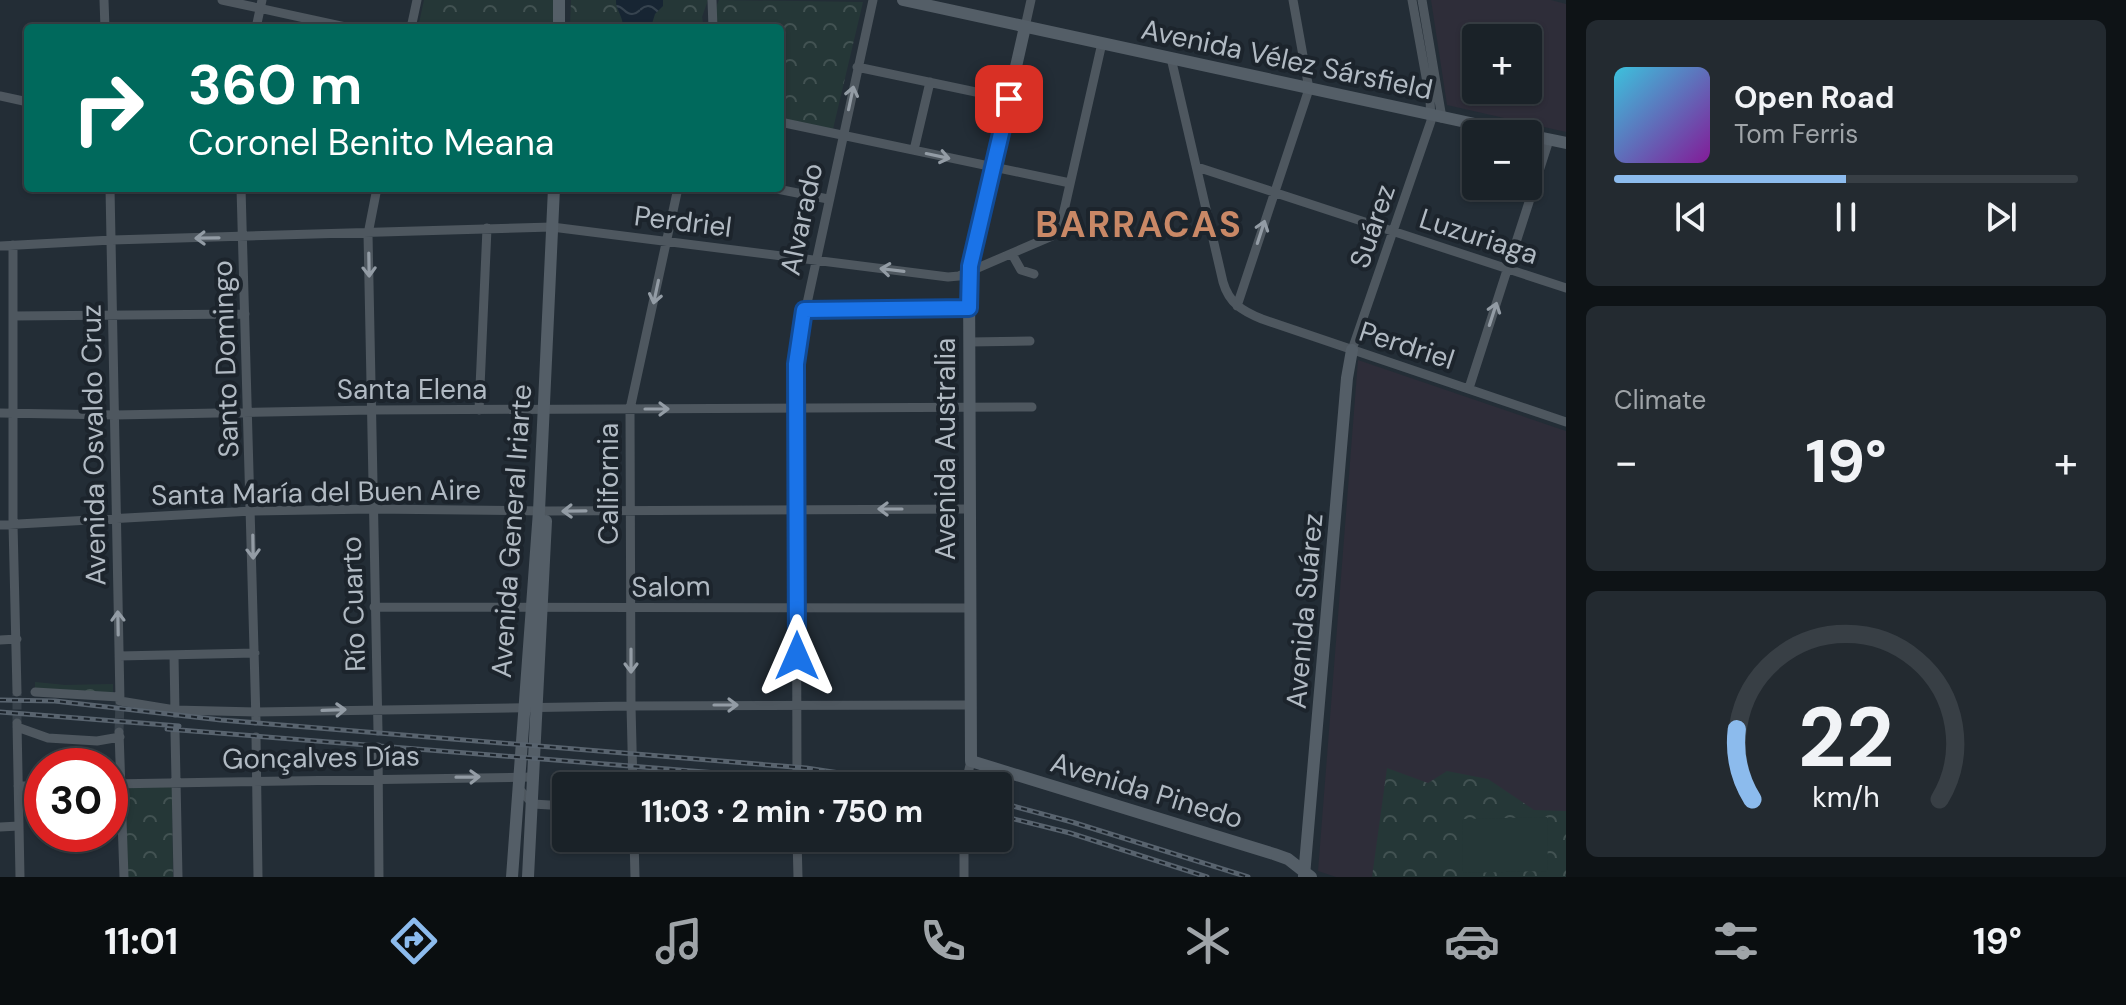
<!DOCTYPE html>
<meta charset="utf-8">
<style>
body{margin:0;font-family:"DM Sans",sans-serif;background:#232a30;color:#f1f3f6;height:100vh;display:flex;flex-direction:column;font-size:30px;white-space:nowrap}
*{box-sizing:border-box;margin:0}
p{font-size:26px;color:#9fa4a8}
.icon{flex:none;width:44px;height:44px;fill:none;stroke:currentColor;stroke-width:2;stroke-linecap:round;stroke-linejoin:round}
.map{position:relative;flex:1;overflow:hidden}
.drawer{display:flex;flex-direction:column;gap:20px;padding:20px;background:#0e1316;width:560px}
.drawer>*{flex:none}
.banner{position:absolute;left:24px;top:24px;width:760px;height:168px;border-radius:8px;box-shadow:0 2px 6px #0004,0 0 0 2px #383f45;background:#00695c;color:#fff;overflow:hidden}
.tools{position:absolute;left:1462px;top:24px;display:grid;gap:16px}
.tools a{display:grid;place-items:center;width:80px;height:80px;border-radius:8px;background:#1a2228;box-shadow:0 2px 6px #0004,0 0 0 2px #383f45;font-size:40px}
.speed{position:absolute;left:24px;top:748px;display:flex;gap:16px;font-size:40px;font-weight:700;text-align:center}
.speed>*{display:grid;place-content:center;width:104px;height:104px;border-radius:50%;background:#1a2228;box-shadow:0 2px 6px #0004,0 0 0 2px #383f45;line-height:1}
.speed .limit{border:12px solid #d22;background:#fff;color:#111}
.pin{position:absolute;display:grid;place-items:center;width:68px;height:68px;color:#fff;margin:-34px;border-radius:16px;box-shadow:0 4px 12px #0006}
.me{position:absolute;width:88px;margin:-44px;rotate:0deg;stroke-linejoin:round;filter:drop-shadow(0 0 6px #0008)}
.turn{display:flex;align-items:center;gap:28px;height:168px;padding:0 32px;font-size:36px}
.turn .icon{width:104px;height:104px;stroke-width:2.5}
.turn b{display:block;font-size:56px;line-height:68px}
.big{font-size:60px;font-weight:700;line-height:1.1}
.drawer .tile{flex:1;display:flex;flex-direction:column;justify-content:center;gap:12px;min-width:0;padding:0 28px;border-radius:12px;background:#232a30}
.drawer .dial{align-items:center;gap:0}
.dial svg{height:208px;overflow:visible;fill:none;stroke:#383f45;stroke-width:7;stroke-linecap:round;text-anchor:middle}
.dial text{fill:#f1f3f6;stroke:none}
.song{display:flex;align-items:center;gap:24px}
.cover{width:96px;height:96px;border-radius:12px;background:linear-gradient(135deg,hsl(190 70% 55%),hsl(290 70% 35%))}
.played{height:8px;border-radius:4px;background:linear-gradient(90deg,#8cbbed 50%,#383f45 50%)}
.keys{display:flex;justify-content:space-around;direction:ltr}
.heat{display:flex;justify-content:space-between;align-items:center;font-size:44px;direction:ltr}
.trip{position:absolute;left:552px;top:772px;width:460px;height:80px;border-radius:8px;background:#1a2228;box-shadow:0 2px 6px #0004,0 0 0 2px #383f45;font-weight:700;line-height:80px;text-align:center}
.dock{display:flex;height:128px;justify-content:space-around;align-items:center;background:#0a0e10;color:#9fa4a8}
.dock .icon{width:56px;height:56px}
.dock .on{color:#8cbbed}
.dock b{font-size:36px;color:#f1f3f6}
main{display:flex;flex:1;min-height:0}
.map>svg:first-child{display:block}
</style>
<main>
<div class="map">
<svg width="1566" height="877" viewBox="0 0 1566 877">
<defs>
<pattern id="park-crowns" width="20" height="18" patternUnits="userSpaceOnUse" patternTransform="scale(2)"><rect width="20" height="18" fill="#253737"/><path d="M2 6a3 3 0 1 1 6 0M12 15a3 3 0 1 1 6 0" fill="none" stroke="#425252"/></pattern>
<pattern id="water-waves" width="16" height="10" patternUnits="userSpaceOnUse" patternTransform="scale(2)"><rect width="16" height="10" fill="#172533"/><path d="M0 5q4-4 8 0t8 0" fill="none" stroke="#36434f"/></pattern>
</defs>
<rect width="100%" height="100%" fill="#232d36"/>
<path fill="#2e2d39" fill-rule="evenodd" d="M 1431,0 L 1551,0 L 1566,4 L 1566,132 L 1447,105 ZM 1476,38 L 1528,38 L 1528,90 L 1476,90 Z
M 1358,360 L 1566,431 L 1566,877 L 1336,877 L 1318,871 Z"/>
<path fill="url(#park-crowns)" d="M 424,0 L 554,0 L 554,28 L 418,28 Z
M 571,0 L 708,0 L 702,17 L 704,28 L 570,28 Z
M 719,0 L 863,2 L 833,129 L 780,118 L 780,28 L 714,28 L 712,18 Z
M 35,682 L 65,685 L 113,684 L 113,701 L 35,693 Z
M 1387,768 L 1428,783 L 1447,771 L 1488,779 L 1534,810 L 1566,811 L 1566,877 L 1372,877 Z
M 172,785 L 173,877 L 127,877 L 126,786 Z"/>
<path fill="#253737" d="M 1547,817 L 1548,871 L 1463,873 L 1462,819 Z"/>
<path fill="url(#water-waves)" d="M 616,0 L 663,0 L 663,6 L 655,14 L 651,27 L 622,28 C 625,18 615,10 616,0 Z"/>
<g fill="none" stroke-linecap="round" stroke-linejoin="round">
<path stroke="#38424b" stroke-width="9" stroke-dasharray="9 4.5" stroke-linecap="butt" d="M 17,723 L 17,692
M 119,732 L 120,701"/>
<path stroke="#4e575f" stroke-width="9" d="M 104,0 L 105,28
M 222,0 L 350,28
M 712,0 L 713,28
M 1422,0 L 1442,118
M 1025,27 L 1031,0
M 256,28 L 262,0
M 411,28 L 417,0
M 1171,58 L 1223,282 C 1229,303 1242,311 1262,319 L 1566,422
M 857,67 L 1009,99
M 0,96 L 28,102
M 780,122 L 1070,183
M 914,150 L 930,82
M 1197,167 L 1566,288
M 110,188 L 120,701 L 175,710 L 256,712 L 631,706 L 969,705
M 241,188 L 256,721
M 377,188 L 368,234 L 378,731
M 772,188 L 828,199
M 13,245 L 13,524 L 17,692
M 0,246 L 112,240 L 552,227 L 948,277 L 959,276 L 1052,236 L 1059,227 L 1063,215 L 1102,43
M 1012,254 L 1021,270 L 1034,274
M 1237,306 L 1309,89 L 1293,0
M 804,310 L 969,308
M 13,316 L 245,314
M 969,342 L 1030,341
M 1352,350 L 1431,121 L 1430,99 L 1412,0
M 1469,388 L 1549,140
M 479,410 L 487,228
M 0,413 L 115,415 L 372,410 L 1032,407
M 0,525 L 252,511 L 372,509 L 547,511 L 968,509
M 374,607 L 969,608
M 0,640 L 17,639
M 174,655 L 175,713
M 119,656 L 255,653
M 35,692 L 119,697
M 17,723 L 20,877
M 17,727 L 48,738 L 97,741 L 120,737
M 119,732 L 124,877
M 175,732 L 178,877
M 256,737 L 258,877
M 378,747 L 379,877
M 110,784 L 533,777
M 18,786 L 42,786
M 633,786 L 631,706 L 630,409 L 678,188
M 797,786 L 796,354 L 873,0
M 965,786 L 971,761
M 519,789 L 533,804 L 566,806
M 0,827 L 19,826
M 634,838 L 635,877
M 797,838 L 798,877
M 964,838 L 964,877"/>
<path stroke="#545e67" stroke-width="12" d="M 903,0 L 1521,134
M 1025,27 L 969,274 L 971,761 L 1274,854 L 1288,859 L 1311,877
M 559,28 L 559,0
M 1528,135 L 1566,143
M 1304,876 L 1347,378 L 1352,350
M 512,877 L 539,511 L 554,188
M 528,877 L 546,521"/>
<defs>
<path id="rail" d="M 0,700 L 55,701 L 221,720 L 806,768 L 927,786
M 0,712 L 179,726
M 167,729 L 805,780 L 844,786
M 998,802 L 1072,822 L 1248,877
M 998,815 L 1070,833 L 1207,877"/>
</defs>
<use href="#rail" stroke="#58636e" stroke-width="5"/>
<use href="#rail" stroke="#1c242c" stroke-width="2" stroke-dasharray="6" stroke-linecap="butt"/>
</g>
<defs><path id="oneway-shaft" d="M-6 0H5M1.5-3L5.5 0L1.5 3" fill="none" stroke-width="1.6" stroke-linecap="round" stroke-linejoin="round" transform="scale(2)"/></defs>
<g stroke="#939ca5">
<use href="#oneway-shaft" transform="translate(851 98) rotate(-78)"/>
<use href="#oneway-shaft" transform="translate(938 156) rotate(12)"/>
<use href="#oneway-shaft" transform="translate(1261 232) rotate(-72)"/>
<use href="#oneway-shaft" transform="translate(207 238) rotate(179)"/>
<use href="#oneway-shaft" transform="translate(369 265) rotate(89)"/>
<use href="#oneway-shaft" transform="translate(892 270) rotate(-173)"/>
<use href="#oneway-shaft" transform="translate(656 292) rotate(102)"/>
<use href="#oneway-shaft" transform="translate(1493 314) rotate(-72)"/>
<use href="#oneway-shaft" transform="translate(657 409)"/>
<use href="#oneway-shaft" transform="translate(890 509) rotate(180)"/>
<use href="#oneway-shaft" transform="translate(574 511) rotate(179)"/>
<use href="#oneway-shaft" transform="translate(253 547) rotate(89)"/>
<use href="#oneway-shaft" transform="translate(118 623) rotate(-91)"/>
<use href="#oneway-shaft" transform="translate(631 661) rotate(90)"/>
<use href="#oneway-shaft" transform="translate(726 705)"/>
<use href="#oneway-shaft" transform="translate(334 710) rotate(-2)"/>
<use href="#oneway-shaft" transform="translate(468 777) rotate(-1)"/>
</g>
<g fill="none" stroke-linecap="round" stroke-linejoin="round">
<defs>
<path id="route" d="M 797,656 L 796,364 L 804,310 L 969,308 L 970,266 L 1009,99"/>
</defs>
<use href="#route" stroke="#114b97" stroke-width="20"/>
<use href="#route" stroke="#1a73e8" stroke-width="14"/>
</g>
<g text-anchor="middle" stroke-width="8" stroke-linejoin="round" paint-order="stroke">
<g font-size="28" fill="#b1bac3" stroke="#1c242c">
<text transform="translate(1287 59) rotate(12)" y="10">Avenida Vélez Sársfield</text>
<text transform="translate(801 219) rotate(-78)" y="10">Alvarado</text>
<text transform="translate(683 221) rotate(7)" y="10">Perdriel</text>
<text transform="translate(1372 226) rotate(-71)" y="10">Suárez</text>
<text transform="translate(1479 236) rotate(18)" y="10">Luzuriaga</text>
<text transform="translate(1407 345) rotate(18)" y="10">Perdriel</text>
<text transform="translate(225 359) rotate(-92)" y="10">Santo Domingo</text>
<text x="412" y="399">Santa Elena</text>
<text transform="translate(93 445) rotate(-91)" y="10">Avenida Osvaldo Cruz</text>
<text transform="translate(945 449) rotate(-90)" y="10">Avenida Australia</text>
<text transform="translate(608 484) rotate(-90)" y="10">California</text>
<text transform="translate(316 492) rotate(-1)" y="10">Santa María del Buen Aire</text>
<text transform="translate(511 531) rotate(-86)" y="10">Avenida General Iriarte</text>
<text transform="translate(671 586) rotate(-1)" y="10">Salom</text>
<text transform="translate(353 604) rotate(-92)" y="10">Río Cuarto</text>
<text transform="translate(1304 611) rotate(-85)" y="10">Avenida Suárez</text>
<text transform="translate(321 757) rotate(-1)" y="10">Gonçalves Días</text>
<text transform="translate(1147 790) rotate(17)" y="10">Avenida Pinedo</text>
</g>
<g font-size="36" font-weight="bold" letter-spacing="2" fill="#c98866" stroke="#1c242c">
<text x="1139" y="237">BARRACAS</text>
</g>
</g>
</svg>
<div class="tools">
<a>+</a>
<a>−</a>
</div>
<div class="speed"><div class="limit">30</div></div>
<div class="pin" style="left:1009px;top:99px;background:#d93025"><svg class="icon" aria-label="arrive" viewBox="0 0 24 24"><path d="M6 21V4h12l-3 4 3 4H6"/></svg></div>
<svg class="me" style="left:797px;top:656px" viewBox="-20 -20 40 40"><path d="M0-17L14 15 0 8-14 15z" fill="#1a73e8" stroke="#fff" stroke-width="4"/></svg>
<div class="trip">11:03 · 2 min · 750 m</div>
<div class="banner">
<div class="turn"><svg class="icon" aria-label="right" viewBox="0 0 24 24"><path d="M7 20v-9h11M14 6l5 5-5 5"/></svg><div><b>360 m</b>Coronel Benito Meana</div></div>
</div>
</div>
<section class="drawer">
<div class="tile">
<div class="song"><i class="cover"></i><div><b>Open Road</b><p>Tom Ferris</p></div></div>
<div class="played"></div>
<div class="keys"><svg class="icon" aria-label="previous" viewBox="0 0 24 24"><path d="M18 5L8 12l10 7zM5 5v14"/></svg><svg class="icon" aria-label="pause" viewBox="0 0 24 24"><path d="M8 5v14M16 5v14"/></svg><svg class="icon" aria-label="next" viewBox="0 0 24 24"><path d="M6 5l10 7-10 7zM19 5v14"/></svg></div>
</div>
<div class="tile"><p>Climate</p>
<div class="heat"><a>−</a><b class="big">19°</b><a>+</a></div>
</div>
<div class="tile dial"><svg viewBox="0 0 100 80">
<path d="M14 69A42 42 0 1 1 86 69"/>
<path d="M14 69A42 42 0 0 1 8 42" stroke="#8cbbed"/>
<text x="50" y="56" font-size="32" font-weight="700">22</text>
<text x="50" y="72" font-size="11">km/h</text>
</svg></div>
</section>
</main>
<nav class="dock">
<b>11:01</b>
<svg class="icon on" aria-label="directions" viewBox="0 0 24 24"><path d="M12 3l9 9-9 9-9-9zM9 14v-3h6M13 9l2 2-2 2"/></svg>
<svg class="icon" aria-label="music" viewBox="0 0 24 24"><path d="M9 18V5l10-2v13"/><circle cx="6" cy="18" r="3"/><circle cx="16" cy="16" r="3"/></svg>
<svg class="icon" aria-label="phone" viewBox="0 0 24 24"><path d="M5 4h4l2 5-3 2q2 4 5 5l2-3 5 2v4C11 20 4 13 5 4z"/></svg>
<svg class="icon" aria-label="climate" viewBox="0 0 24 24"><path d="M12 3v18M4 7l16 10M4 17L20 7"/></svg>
<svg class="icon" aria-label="car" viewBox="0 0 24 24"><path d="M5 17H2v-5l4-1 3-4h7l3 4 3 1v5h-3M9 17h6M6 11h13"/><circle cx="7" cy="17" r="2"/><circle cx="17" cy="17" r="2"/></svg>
<svg class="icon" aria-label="filters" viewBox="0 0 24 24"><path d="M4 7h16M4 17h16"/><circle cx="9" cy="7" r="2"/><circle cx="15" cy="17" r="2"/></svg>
<b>19°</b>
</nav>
